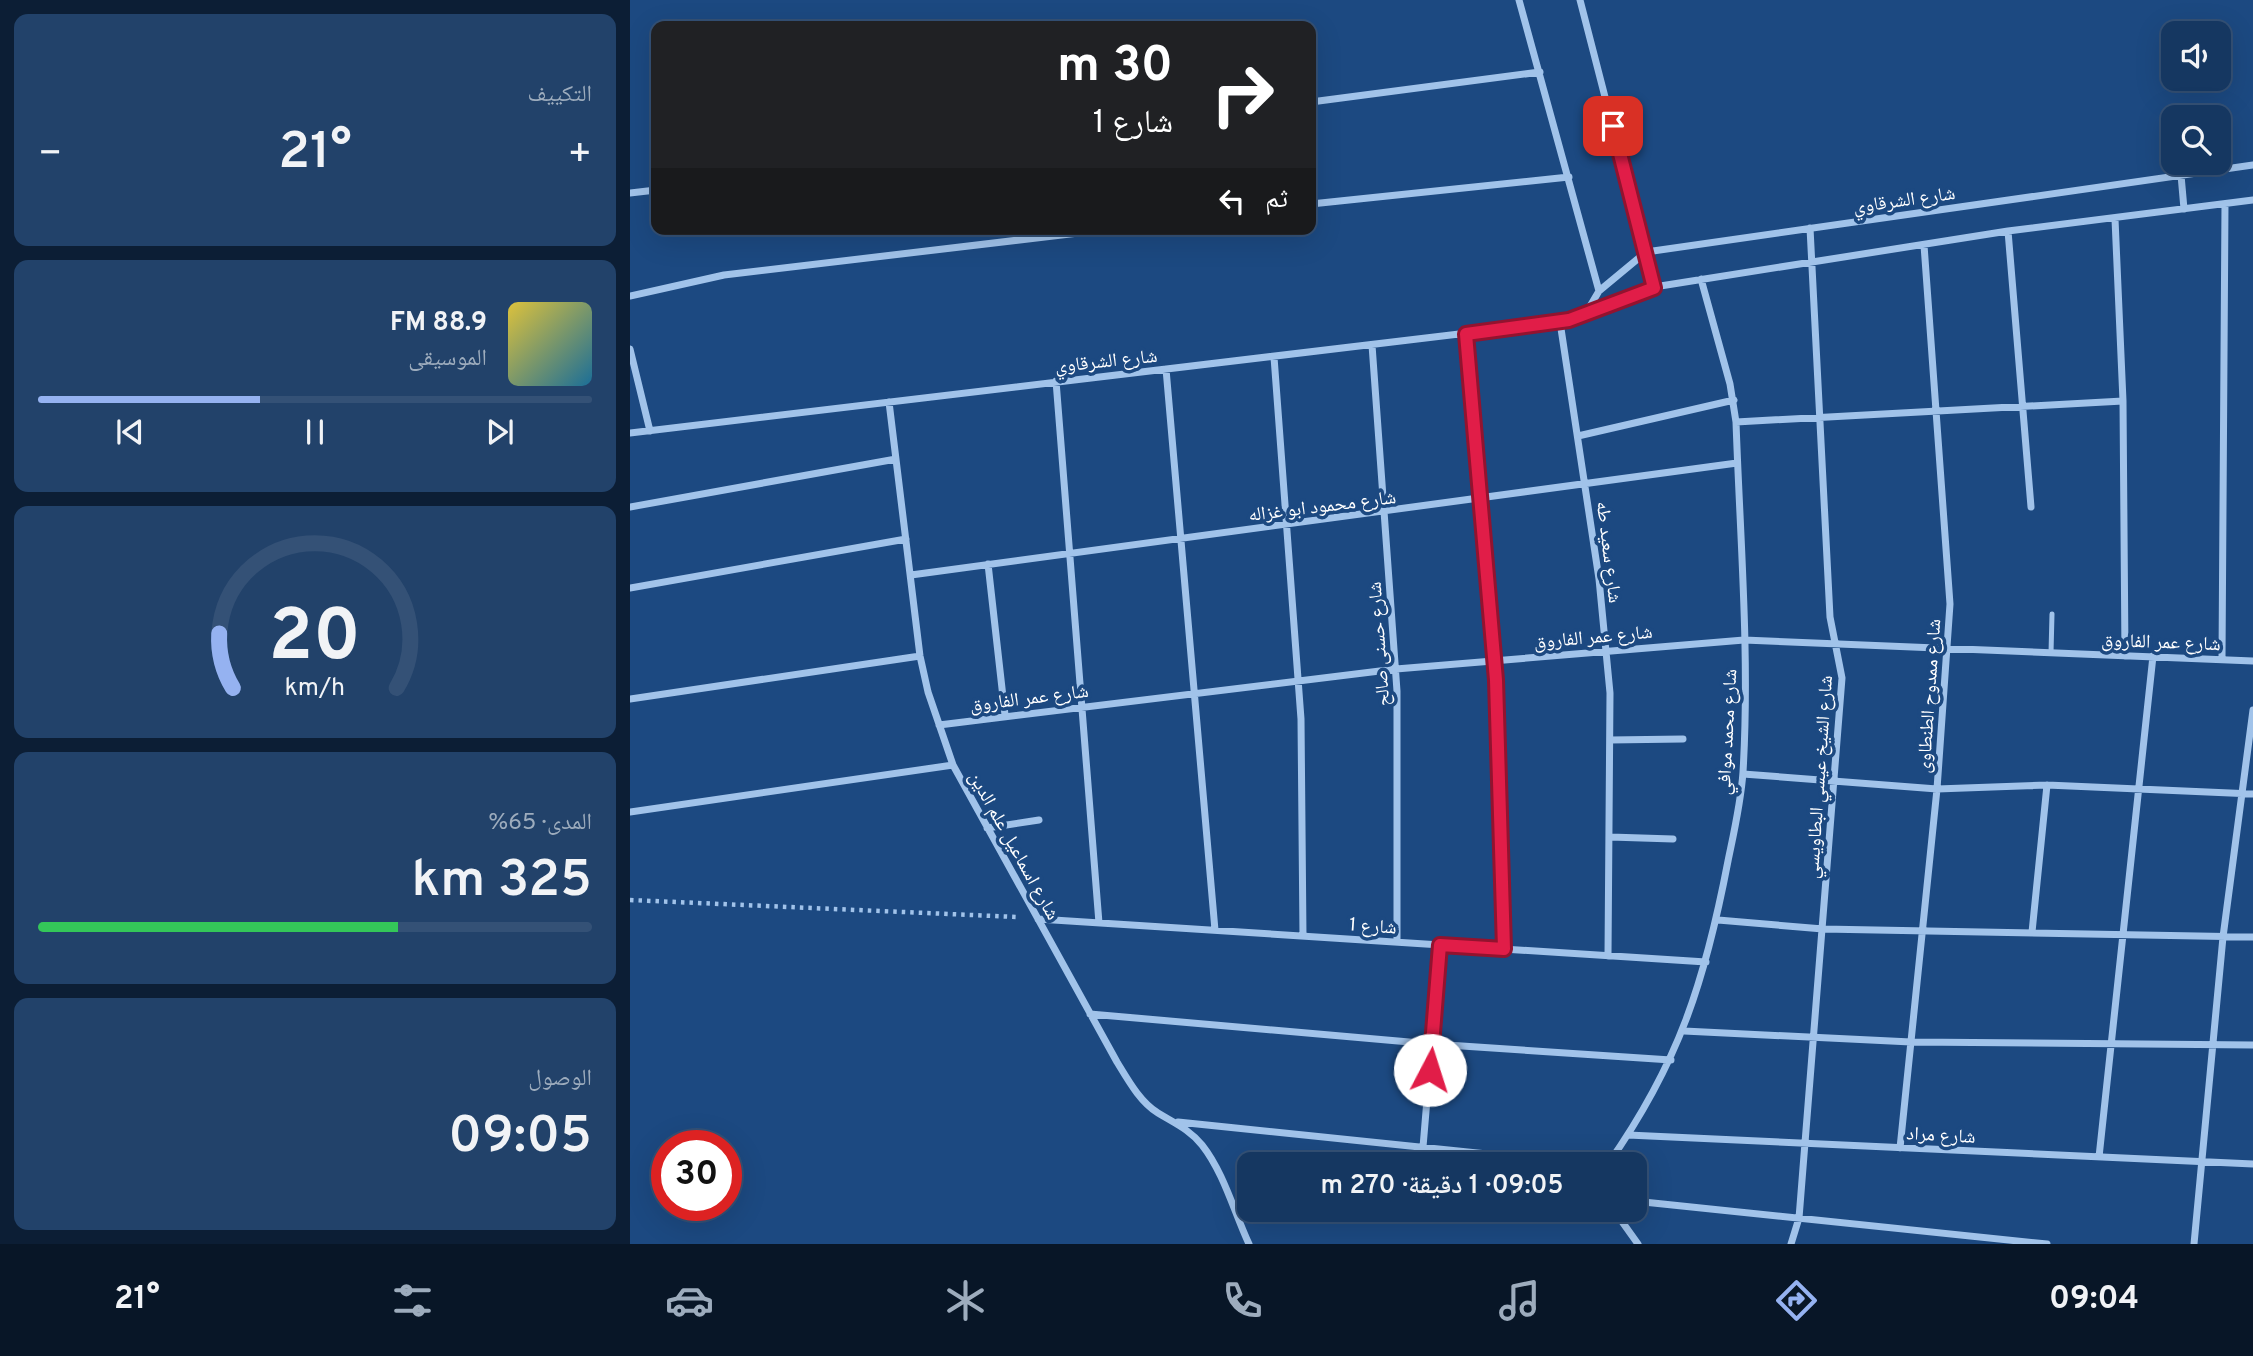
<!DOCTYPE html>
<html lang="ar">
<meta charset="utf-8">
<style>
body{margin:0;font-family:Overpass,"Noto Naskh Arabic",sans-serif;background:#22426a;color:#f1f3f6;direction:rtl;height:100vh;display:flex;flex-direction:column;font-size:26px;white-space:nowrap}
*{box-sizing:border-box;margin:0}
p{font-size:23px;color:#9dacbd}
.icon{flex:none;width:38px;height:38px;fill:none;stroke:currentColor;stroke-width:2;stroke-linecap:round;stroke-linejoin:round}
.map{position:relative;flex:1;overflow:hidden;direction:ltr}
.details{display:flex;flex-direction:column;gap:14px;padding:14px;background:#0c1e35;width:630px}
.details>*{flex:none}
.guide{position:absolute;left:21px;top:21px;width:665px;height:214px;border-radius:14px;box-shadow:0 7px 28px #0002,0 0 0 2px #345176;direction:rtl;background:#202124;color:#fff;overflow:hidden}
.controls{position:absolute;left:1531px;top:21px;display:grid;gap:14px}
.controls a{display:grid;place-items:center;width:70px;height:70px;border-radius:14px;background:#153761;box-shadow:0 7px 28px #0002,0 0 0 2px #345176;font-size:35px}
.speed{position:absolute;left:21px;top:1130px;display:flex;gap:14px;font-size:35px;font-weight:700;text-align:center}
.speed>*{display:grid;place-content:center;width:91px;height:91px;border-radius:50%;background:#153761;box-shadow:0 7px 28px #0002,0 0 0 2px #345176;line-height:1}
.speed .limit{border:10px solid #d22;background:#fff;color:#111}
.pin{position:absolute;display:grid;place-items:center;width:60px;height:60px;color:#fff;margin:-30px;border-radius:14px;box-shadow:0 4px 10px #0006}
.me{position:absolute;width:77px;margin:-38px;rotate:5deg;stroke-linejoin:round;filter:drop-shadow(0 0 5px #0008)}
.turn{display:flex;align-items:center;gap:24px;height:147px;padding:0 28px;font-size:32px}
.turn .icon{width:91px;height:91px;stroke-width:2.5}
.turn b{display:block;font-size:49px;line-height:60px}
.then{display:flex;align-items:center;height:66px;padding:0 28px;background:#0003;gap:14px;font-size:26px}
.big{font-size:52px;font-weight:600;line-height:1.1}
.details .card{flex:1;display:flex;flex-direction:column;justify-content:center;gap:10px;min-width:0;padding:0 24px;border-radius:14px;background:#22426a}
.details .dial{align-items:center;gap:0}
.dial svg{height:182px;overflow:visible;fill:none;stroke:#345176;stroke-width:7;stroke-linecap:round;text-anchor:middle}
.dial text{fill:#f1f3f6;stroke:none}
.song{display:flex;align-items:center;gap:21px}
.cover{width:84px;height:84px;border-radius:10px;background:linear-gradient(135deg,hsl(50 70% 55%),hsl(200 70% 35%))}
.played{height:7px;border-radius:4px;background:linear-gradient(90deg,#95b2f1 40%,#345176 40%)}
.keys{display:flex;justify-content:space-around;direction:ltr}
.heat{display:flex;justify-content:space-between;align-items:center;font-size:38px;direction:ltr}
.charge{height:10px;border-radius:5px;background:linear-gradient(90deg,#34c759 65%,#345176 0)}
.trip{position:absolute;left:607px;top:1152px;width:410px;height:70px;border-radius:14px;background:#153761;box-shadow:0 7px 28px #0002,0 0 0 2px #345176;font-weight:600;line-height:70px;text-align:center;direction:rtl}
.tab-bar{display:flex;height:112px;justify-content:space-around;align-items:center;background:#081627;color:#9dacbd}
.tab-bar .icon{width:49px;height:49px}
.tab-bar .on{color:#95b2f1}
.tab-bar b{font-size:32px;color:#f1f3f6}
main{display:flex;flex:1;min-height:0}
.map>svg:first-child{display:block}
</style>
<main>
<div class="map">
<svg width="1623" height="1244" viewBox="0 0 1623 1244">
<rect width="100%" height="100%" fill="#1c4981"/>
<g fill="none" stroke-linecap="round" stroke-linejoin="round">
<path stroke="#a1c3ea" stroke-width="4.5" stroke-dasharray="3.5 5" stroke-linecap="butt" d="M 0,900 L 386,917"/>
<path stroke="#a1c3ea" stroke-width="5" d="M 1421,653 L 1422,614"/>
<path stroke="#a1c3ea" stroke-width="7" d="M 889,0 L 969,291
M 950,0 L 1024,287
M 681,102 L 910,72
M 1551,175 L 1554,209
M 0,193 L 26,190
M 681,204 L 939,177
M 1485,219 L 1493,401 L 1495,656
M 1378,231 L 1401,507
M 0,296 L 94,275 L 482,229
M 956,313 L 969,291 L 1016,252 L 1623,165
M 930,322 L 969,579 L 980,693 L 978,956
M 836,334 L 866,680 L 874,949
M 742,345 L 767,691 L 767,942
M 0,349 L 20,431
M 644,357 L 671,719 L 673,936
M 536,369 L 585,930
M 426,381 L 469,923
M 259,402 L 290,656 L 298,692 L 323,765 L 487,1062 C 498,1080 510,1102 528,1113 C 544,1123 559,1129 572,1145 C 594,1173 604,1212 619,1244
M 1106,422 L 1493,401
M 0,433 L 930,322 L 1024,287 L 1378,231 L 1623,200
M 948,436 L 1104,400
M 0,507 L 266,459
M 358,564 L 375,715
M 281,575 L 1107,463
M 0,588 L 276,539
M 1592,659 L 1595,204
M 0,699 L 290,656
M 309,725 L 766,669 L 1114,640 L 1623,661
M 980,740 L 1053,739
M 1113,774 L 1307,789 L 1417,785 L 1623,794
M 0,812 L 323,765
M 357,828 L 409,820
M 980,837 L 1043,839
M 408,919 L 1076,962
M 1088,920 L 1193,929 L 1623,937
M 1402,932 L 1417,785
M 460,1014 L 802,1044 L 1041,1060
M 1054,1031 L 1281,1042 L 1623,1045
M 548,1122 L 896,1158 L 916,1164
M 998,1135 L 1623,1164
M 793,1147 L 810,945
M 1270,1148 L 1307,789 L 1320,604 L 1294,245
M 1469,1157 L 1523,656
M 978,1164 C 1049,1063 1075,981 1098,861 C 1104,832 1111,802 1113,772 C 1120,656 1110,538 1106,422 L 1100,384 L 1071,279
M 1004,1201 L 1417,1244
M 983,1209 L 1008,1244
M 1161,1244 L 1169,1218 L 1212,678 L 1200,617 L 1180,228
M 1564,1244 L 1593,937 L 1623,710"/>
</g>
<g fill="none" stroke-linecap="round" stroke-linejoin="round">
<defs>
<path id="route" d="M 800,1070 L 810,945 L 874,949 L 866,680 L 836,334 L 939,320 L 1024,288 L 983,126"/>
</defs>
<use href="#route" stroke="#92132f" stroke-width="18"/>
<use href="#route" stroke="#e11d48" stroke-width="12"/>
</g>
<g text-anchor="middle" stroke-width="7" stroke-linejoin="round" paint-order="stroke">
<g font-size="19" fill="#fff" stroke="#1c4981">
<text transform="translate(1274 199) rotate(-8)" y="7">شارع الشرقاوي</text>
<text transform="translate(476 360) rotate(-6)" y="7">شارع الشرقاوي</text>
<text transform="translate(692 505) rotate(-7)" y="7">شارع محمود ابو غزاله</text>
<text transform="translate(980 552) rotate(83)" y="7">شارع سعيد طه</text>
<text transform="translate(963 636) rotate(-5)" y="7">شارع عمر الفاروق</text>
<text transform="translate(1531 641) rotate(2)" y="7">شارع عمر الفاروق</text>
<text transform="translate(748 644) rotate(-94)" y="7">شارع حسنى صالح</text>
<text transform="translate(1298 696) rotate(-86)" y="7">شارع ممدوح الطنطاوى</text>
<text transform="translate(399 697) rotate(-7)" y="7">شارع عمر الفاروق</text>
<text transform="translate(1096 732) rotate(-87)" y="7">شارع محمد موافي</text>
<text transform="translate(1188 777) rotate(-86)" y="7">شارع الشيخ عيسي البطاويسي</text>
<text transform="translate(385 845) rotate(61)" y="7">شارع اسماعيل علم الدين</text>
<text transform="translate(743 925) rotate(4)" y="7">شارع 1</text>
<text transform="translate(1311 1134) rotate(3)" y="7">شارع مراد</text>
</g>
</g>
</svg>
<div class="controls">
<a><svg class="icon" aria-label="sound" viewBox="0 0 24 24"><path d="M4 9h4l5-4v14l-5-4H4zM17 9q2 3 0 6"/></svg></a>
<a><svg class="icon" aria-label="search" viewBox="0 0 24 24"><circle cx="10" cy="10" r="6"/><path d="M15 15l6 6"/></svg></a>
</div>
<div class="speed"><div class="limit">30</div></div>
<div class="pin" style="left:983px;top:126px;background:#d93025"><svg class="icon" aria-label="arrive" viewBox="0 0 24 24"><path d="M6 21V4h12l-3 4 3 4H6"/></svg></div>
<svg class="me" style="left:800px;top:1070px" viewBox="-20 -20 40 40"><circle r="19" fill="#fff"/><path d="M0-13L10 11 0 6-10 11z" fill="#e11d48"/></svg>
<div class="trip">09:05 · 1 دقيقة · 270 m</div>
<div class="guide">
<div class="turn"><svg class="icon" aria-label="right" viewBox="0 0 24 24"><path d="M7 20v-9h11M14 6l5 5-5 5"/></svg><div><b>30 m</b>شارع 1</div></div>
<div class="then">ثم<svg class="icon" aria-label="left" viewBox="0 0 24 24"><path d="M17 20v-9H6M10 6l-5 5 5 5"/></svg></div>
</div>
</div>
<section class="details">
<div class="card"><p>التكييف</p>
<div class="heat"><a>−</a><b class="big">21°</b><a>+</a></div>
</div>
<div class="card">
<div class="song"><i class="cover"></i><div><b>88.9 FM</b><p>الموسيقى</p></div></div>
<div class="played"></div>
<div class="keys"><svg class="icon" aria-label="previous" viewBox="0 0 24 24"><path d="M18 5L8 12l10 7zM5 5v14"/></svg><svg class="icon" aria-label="pause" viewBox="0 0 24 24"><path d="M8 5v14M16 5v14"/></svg><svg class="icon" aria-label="next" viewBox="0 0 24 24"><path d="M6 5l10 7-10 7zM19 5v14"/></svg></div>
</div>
<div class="card dial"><svg viewBox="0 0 100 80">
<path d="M14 69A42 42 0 1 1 86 69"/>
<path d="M14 69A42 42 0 0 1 8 45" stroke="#95b2f1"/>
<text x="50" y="56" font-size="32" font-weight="700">20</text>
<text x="50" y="72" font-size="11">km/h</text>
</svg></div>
<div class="card"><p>المدى · 65%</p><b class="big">325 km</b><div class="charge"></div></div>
<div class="card"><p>الوصول</p><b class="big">09:05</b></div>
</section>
</main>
<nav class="tab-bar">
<b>09:04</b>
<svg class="icon on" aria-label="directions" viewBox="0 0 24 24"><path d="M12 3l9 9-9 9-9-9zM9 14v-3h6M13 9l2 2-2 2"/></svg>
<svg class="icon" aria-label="music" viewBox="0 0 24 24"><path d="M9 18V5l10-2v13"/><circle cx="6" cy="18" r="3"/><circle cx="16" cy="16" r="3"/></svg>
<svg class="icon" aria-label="phone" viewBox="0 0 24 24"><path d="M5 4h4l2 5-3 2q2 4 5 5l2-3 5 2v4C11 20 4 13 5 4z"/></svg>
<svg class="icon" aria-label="climate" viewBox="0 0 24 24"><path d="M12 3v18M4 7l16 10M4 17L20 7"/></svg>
<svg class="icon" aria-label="car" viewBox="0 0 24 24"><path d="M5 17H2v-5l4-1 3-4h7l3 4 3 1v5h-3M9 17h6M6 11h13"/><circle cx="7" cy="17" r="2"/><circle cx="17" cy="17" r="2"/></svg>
<svg class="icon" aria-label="filters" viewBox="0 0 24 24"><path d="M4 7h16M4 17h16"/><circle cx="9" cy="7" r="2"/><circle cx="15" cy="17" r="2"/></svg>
<b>21°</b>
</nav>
